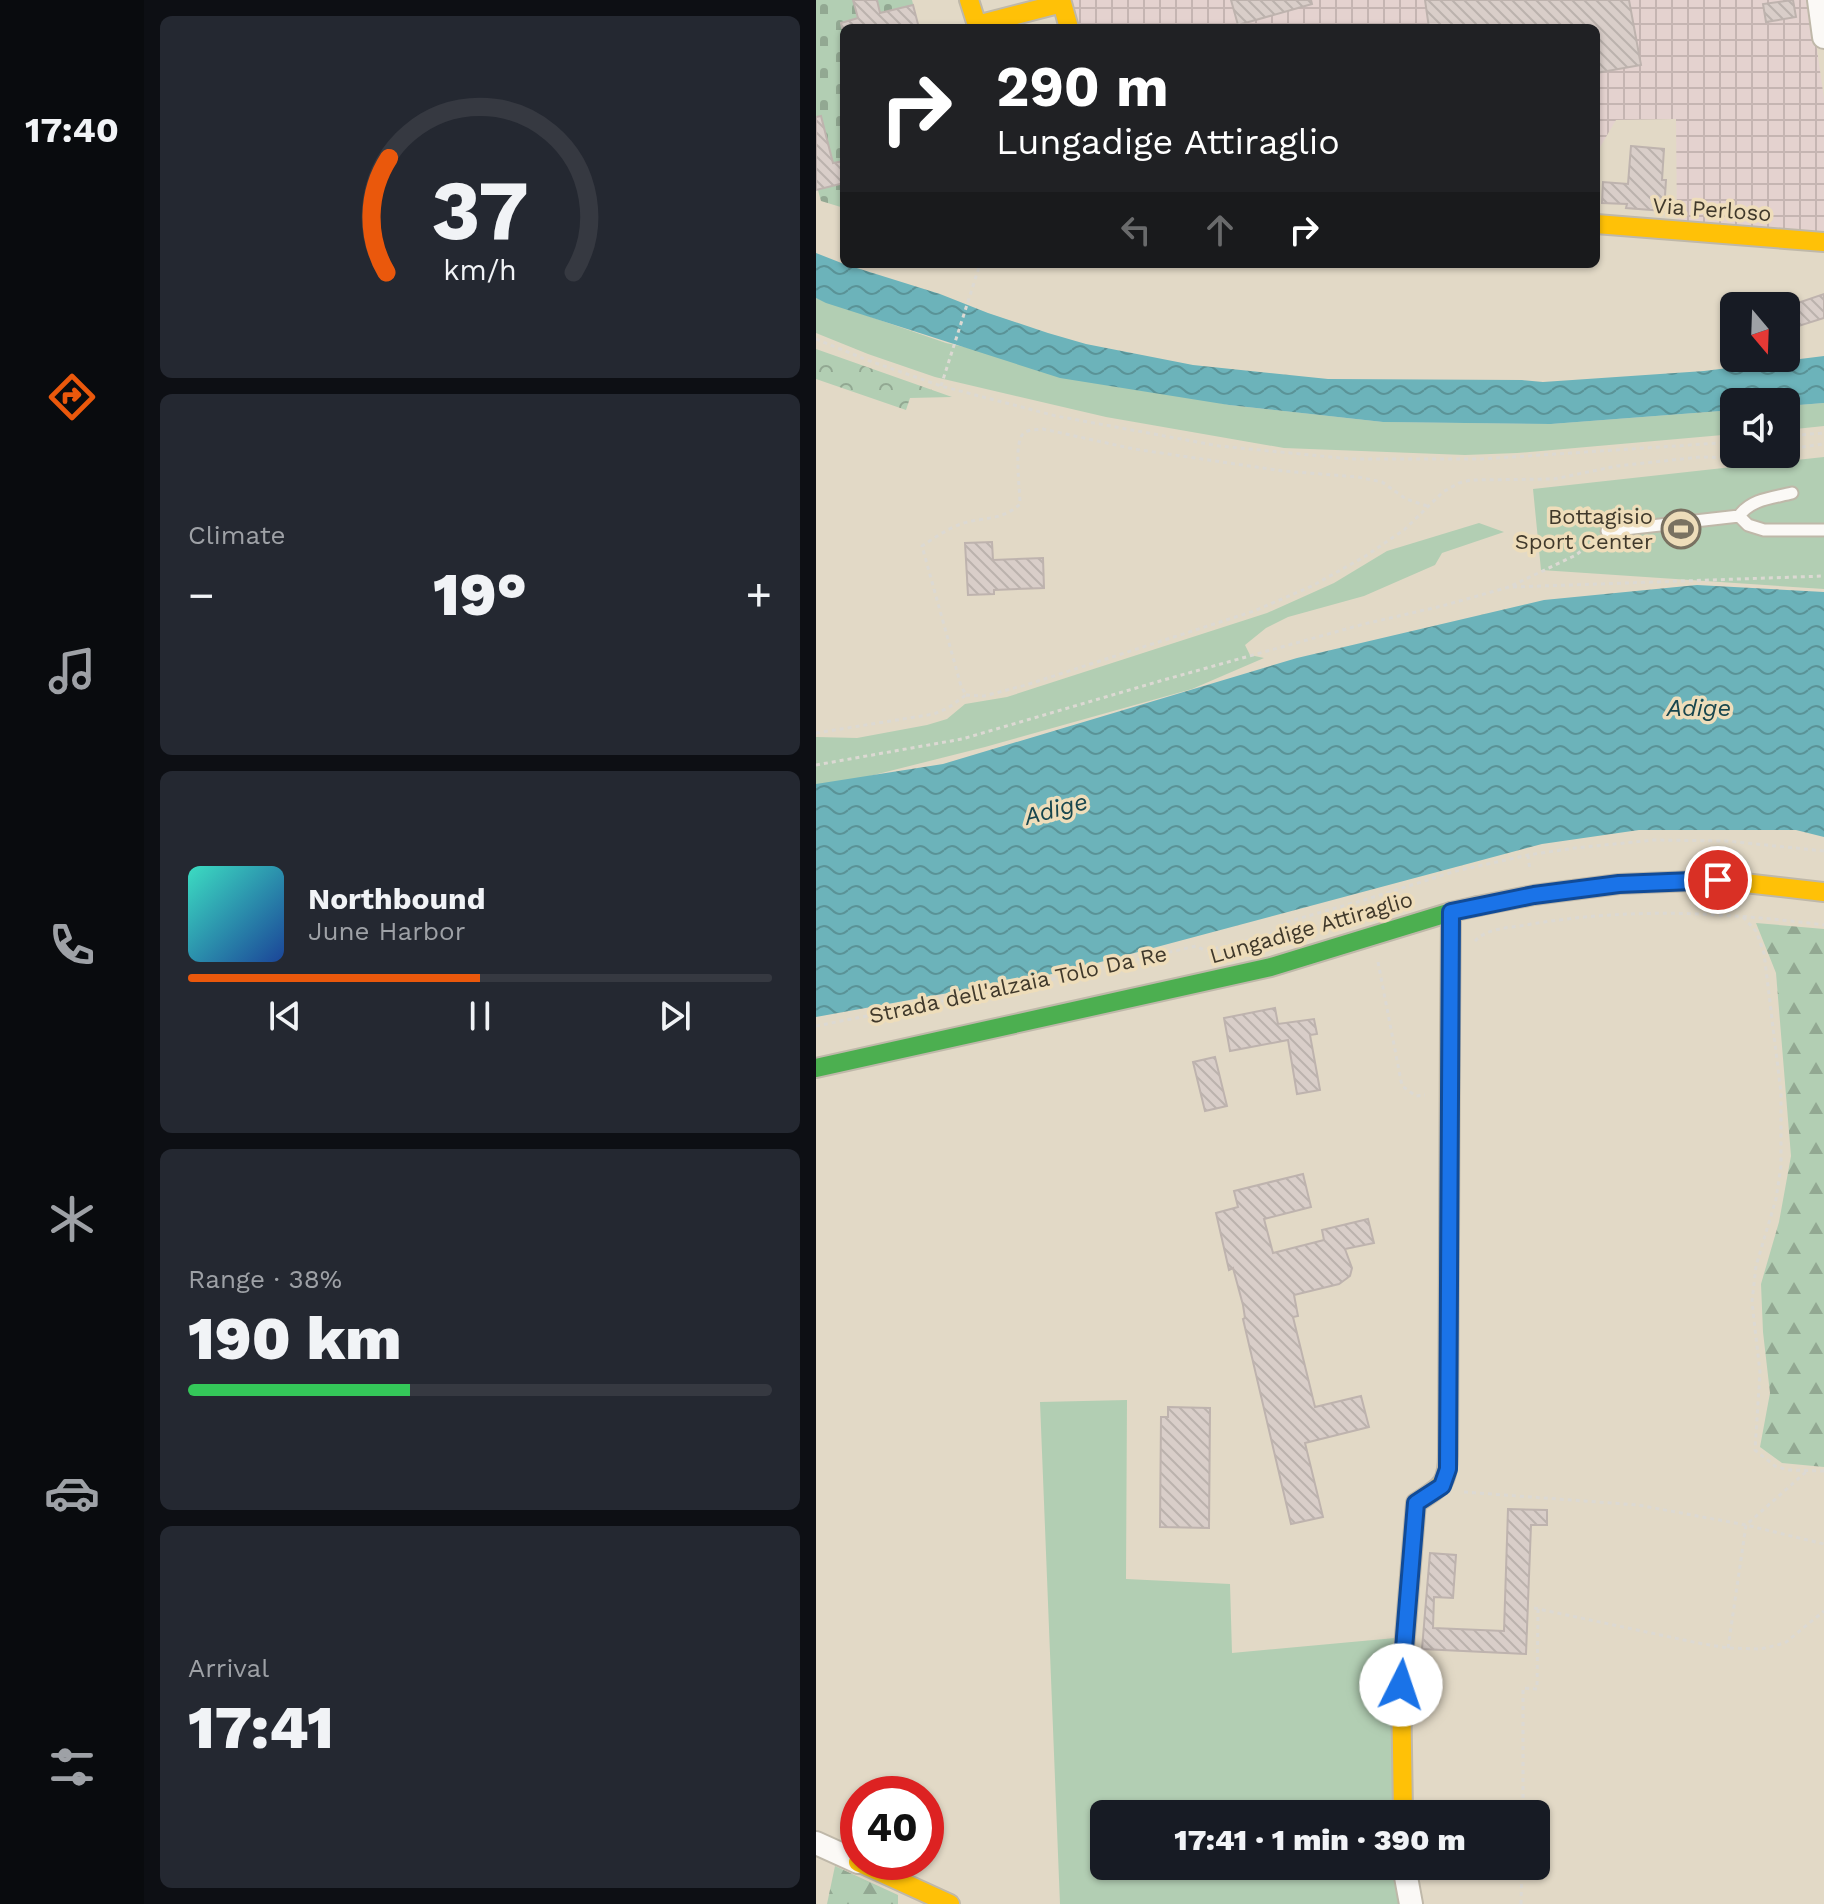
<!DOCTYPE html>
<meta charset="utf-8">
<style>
body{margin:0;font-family:"Work Sans",sans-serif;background:#242831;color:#f1f3f6;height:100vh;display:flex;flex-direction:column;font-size:30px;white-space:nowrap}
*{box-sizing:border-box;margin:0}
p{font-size:26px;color:#9ea1a6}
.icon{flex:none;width:44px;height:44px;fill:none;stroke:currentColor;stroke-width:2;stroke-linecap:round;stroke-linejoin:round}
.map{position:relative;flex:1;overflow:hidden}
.drawer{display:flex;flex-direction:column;gap:16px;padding:16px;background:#0d0f14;width:672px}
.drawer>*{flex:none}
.hud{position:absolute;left:24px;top:24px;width:760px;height:244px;border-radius:12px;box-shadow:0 2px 6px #0004;background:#202124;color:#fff;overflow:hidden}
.needle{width:52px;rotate:161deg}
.controls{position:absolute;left:904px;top:292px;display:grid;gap:16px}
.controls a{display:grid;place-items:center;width:80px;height:80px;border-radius:12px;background:#171b24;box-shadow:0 2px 6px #0004;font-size:40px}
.speed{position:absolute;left:24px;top:1776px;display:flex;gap:16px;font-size:40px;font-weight:700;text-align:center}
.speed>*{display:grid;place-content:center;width:104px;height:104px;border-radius:50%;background:#171b24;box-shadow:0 2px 6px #0004;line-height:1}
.speed .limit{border:12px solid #d22;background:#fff;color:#111}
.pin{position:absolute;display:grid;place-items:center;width:68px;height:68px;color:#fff;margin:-34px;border:4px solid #fff;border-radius:50%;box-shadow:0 2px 8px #0007}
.me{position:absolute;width:88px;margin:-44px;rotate:4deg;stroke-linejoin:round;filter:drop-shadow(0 0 6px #0008)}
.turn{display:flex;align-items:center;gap:28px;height:168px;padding:0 24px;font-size:36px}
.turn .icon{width:104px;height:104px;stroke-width:2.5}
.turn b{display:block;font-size:56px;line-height:68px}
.lanes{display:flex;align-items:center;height:76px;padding:0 24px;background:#0003;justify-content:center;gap:40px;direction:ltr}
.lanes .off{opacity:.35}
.big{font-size:60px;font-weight:800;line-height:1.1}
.drawer .tile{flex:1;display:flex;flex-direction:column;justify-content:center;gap:12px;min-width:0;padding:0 28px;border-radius:12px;background:#242831}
.drawer .dial{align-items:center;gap:0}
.dial svg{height:208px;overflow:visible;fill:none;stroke:#363941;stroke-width:7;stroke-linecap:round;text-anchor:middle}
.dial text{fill:#f1f3f6;stroke:none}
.song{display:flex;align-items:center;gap:24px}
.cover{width:96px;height:96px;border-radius:12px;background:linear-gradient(135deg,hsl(170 70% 55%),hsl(220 70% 35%))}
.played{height:8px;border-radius:4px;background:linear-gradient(90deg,#ea580c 50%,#363941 50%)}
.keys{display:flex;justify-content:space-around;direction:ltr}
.heat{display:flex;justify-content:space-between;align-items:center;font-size:44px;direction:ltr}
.charge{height:12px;border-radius:6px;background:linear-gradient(90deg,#34c759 38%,#363941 0)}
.trip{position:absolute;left:274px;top:1800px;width:460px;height:80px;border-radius:12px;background:#171b24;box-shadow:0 2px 6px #0004;font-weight:800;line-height:80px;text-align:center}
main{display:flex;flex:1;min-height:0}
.tabs{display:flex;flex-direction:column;width:144px;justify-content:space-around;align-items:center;background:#090b0e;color:#9ea1a6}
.tabs .icon{width:56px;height:56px}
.tabs .selected{color:#ea580c}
.tabs b{font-size:36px;color:#f1f3f6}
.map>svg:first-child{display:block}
</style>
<main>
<nav class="tabs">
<b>17:40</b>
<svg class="icon selected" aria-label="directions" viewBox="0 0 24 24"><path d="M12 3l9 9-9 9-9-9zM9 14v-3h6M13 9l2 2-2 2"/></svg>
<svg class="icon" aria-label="music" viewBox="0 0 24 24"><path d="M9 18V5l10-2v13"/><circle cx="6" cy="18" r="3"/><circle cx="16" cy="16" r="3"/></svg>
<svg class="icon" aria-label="phone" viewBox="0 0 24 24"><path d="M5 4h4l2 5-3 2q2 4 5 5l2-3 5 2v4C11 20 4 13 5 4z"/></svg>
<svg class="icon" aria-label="climate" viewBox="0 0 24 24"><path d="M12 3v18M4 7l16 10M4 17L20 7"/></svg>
<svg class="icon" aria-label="car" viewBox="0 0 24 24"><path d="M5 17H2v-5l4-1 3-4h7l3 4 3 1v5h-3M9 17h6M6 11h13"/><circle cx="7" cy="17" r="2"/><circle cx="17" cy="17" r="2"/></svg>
<svg class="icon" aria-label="filters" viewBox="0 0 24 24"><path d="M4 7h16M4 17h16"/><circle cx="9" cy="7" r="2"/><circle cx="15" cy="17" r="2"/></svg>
</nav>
<section class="drawer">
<div class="tile dial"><svg viewBox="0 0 100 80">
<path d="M14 69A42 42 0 1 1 86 69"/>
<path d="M14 69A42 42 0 0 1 15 25" stroke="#ea580c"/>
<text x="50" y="56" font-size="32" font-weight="700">37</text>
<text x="50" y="72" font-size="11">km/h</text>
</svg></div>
<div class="tile"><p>Climate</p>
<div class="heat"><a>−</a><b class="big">19°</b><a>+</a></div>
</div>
<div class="tile">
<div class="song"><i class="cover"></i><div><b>Northbound</b><p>June Harbor</p></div></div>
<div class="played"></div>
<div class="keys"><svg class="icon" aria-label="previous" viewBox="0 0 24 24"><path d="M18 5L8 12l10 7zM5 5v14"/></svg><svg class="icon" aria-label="pause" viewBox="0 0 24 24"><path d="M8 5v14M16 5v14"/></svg><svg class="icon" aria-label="next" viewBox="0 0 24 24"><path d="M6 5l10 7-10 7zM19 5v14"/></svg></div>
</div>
<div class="tile"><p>Range · 38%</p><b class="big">190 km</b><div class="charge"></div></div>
<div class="tile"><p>Arrival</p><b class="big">17:41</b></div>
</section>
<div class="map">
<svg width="1008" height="1904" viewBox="0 0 1008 1904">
<defs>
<pattern id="industrial-grid" width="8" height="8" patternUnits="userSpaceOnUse" patternTransform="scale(2)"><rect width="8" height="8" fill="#e4d2cf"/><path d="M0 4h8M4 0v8" fill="none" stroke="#c5b5b2"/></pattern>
<pattern id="forest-firs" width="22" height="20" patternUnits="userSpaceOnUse" patternTransform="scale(2)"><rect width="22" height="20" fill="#b2ceb3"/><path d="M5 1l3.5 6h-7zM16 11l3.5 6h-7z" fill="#92a892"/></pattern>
<pattern id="cemetery-stones" width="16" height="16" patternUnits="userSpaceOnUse" patternTransform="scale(2)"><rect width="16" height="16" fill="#b2ceb3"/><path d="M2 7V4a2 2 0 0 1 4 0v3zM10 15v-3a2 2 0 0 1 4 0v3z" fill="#92a892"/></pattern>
<pattern id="park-crowns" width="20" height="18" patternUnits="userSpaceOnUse" patternTransform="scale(2)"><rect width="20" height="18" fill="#b2ceb3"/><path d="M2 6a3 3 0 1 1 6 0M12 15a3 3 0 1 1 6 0" fill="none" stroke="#92a892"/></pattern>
<pattern id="water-waves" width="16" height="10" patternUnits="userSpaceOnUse" patternTransform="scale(2)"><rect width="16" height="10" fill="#6cb3ba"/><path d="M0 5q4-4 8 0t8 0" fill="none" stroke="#5a9397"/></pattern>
<pattern id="building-back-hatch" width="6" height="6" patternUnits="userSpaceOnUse" patternTransform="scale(2)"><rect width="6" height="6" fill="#d9cec9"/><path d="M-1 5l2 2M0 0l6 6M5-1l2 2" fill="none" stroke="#bbb2ad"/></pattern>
</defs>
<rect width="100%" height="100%" fill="#e2d9c6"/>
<path fill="url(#industrial-grid)" d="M 249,0 L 994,0 L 1008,99 L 1008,234 L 861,224 L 860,119 L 800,120 L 780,154 L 780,28 L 257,28 Z"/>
<path fill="#b2ceb3" d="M 0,298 L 130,343 L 413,405 L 567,422 L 735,424 L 918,410 L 918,434 L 701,453 L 649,455 L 468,448 L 290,417 L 119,377 L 52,354 L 0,333 Z
M 1008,403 L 1008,426 L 970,430 L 970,406 Z
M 1008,457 L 1008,589 L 725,570 L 717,489 Z
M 663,523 L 688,532 L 626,553 L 619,565 L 548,596 L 472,617 L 450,628 L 429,645 L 434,655 L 448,658 L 376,689 L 169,747 L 26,783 L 0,788 L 0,737 L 41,738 L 111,725 L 131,719 L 149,704 L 191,697 L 451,613 L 518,583 L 571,551 Z
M 311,1400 L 310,1579 L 414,1584 L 416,1653 L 590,1637 L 580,1814 L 288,1814 L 288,1866 L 581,1866 L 585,1904 L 244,1904 L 224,1402 Z"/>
<path fill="url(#forest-firs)" d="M 940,923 L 1008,929 L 1008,1467 L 966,1463 L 944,1447 L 954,1393 L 947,1332 L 945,1284 L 963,1222 L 975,1156 L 960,973 Z
M 19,1866 L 82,1895 L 82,1904 L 11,1904 Z"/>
<path fill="url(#cemetery-stones)" d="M 0,0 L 96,0 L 103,28 L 28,28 L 28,208 L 5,201 L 0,183 Z"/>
<path fill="url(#park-crowns)" d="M 0,349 L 136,397 L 94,398 L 90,410 L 0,379 Z"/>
<path fill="url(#water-waves)" d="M 0,253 L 28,264 L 124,294 L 172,313 L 232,333 L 270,344 L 377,365 L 512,379 L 706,380 L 727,382 L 888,371 L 1008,356 L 1008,403 L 970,406 L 970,402 L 918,402 L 918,410 L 735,424 L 567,422 L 413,405 L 244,378 L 10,303 L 0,298 Z
M 881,585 L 1008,592 L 1008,837 L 980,830 L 823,830 L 726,844 L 247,972 L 0,1017 L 0,784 L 127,764 L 481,658 L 728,600 Z"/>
<path fill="url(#building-back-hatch)" stroke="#beb3ae" stroke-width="2" d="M 37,0 L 61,0 L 64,13 L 97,5 L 103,28 L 26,28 L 25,23 L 42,18 Z
M 415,0 L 495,0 L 496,4 L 422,25 Z
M 609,0 L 813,0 L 825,65 L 780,73 L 780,28 L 613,28 Z
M 977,0 L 980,17 L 950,22 L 947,4 Z
M 5,116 L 17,163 L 28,161 L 28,183 L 0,190 L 0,117 Z
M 815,146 L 848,149 L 846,180 L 850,180 L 848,211 L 810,208 L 811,204 L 786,203 L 787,182 L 812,184 Z
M 1008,294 L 1008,318 L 970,330 L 970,307 Z
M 176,542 L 177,560 L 227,558 L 228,588 L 178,590 L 178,594 L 152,595 L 149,543 Z
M 459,1008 L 462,1024 L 498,1019 L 501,1034 L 494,1035 L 504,1090 L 481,1094 L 472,1040 L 414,1051 L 408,1018 Z
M 399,1057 L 411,1106 L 389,1111 L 377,1062 Z
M 487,1174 L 495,1207 L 448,1219 L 457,1253 L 508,1240 L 506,1230 L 552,1219 L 558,1243 L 529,1249 L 536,1268 L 534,1276 L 523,1284 L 478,1295 L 482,1316 L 477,1317 L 499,1407 L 545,1396 L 553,1427 L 489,1443 L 507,1517 L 475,1524 L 427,1319 L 429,1318 L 427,1305 L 417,1268 L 413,1270 L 400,1213 L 422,1207 L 418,1191 Z
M 352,1407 L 394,1408 L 393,1528 L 344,1527 L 345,1417 L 352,1417 Z
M 692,1509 L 731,1510 L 731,1525 L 715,1525 L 710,1654 L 606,1649 L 614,1553 L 640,1555 L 637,1598 L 618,1597 L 617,1628 L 688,1631 Z"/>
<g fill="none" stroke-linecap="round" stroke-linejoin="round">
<defs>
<path id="lane" d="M 976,493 C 956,498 935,499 923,516 L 932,525 L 948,530 L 1008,530
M 791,531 L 923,516"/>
<path id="street" d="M 1003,0 L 1008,37
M 0,1843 L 42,1862
M 588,1866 L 595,1904"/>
<path id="fast" d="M 0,1068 L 455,967 L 635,912 L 662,906
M 632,1454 L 634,1028"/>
<path id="slow" d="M 153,0 L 161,25 L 246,3 L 253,28
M 780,224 L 1008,242
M 662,906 L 718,895 L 803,884 L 902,880 L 1008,892
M 634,1028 L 635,912
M 587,1814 L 585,1685 L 600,1503 C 624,1487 632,1486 632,1454
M 42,1862 L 134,1904"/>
</defs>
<use href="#lane" stroke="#bfb8a9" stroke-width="15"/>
<use href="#street" stroke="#bfb8a9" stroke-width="26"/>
<use href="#fast" stroke="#bfb8a9" stroke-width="22"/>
<use href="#slow" stroke="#bfb8a9" stroke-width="22"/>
<path stroke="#dcd9d3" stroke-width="3" stroke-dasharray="4 4" stroke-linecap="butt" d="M 0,339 L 51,360 L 125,386 L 240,416 L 403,446 L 535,459 L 666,459 L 918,442
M 125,386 L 164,264
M 970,436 L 1008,433
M 970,449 L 1008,444
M 697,587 L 1008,576
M 150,695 L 168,696 L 210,685 L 438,611 L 496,586 L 548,557 L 588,530 L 627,492 L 643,483 L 655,480 L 738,479 L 801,466 L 884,457 L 917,458 L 952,454
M 0,733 L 118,714 L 132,708 L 150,695 L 145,686 L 106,546 C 118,538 131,529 145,524 C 168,516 184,522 204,504 C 204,489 197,441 208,433 C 213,429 221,430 227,429 L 318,449 L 467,471 L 542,477 L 566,482 L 590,499 L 611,506
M 0,765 L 146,739 L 344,681 L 548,624 L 626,606 L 693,587 L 760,555 L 780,539
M 712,855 L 714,871
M 927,917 L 940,931 L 948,953 L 965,1093 L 965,1166 L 960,1199 L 940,1266 L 936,1302 L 944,1372 L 939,1450 L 959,1466 L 972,1470 L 1008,1471
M 659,941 C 671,928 692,928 710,925 C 812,907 906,912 1008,925
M 562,962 L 586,1086 L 600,1096 L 609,1095
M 0,1026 L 242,978 L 380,946 L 390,951 L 462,932 L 467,923 L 548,900 L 640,871 L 712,855 L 759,848 L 838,840 L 911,841 L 1008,851
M 648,1492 L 822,1505 L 930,1525 L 1008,1544
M 718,1608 L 882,1643 L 912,1648 L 945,1649 L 969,1643 L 1008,1611
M 912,1648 L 930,1525 L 991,1471
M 707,1814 L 707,1688 L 721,1689 L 722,1608
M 705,1904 L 706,1866"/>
<use href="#lane" stroke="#fbf9f6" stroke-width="11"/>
<use href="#street" stroke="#fbf9f6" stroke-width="22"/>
<use href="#fast" stroke="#4caf50" stroke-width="18"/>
<use href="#slow" stroke="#ffc107" stroke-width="18"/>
</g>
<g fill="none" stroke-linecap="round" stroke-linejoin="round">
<defs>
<path id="route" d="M 585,1685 L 600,1503 L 626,1486 L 632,1469 L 635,912 L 718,895 L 803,884 L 902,880"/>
</defs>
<use href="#route" stroke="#114b97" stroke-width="20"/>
<use href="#route" stroke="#1a73e8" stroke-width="14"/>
</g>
<defs>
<symbol id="stadium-ring" viewBox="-11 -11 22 22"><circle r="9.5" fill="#eeddba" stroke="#797161" stroke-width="1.5"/><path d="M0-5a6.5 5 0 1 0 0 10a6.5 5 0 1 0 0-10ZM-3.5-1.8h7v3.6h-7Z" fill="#797161"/></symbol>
</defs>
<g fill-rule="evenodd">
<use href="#stadium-ring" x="843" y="507" width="44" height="44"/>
</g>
<g text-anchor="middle" stroke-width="7" stroke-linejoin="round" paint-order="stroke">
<g font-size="22" fill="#40392b" stroke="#eeddba">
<text transform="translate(896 209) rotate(4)" y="8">Via Perloso</text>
<text transform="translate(495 927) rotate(-16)" y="8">Lungadige Attiraglio</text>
<text transform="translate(202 984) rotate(-12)" y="8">Strada dell'alzaia Tolo Da Re</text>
</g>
<g font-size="22" fill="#40392b" stroke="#eeddba" text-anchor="end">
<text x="837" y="524">Bottagisio<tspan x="837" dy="25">Sport Center</tspan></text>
</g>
<g font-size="24" font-style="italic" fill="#18464e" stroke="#eeddba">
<text x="883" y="716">Adige</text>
<text transform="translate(240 809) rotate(-15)" y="8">Adige</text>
</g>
</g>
</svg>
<div class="controls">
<a><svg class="needle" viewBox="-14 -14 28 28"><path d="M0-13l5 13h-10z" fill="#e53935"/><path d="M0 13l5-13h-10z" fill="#9ea1a6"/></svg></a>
<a><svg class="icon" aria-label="sound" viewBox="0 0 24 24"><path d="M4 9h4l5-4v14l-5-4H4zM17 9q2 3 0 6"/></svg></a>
</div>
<div class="speed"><div class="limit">40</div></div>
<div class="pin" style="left:902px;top:880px;background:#d93025"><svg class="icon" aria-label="arrive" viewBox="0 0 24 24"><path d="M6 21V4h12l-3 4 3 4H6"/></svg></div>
<svg class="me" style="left:585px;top:1685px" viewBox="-20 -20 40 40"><circle r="19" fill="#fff"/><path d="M0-13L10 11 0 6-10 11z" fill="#1a73e8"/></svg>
<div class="trip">17:41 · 1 min · 390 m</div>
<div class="hud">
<div class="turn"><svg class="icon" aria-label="right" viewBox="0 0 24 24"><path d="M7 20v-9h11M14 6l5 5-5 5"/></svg><div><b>290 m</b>Lungadige Attiraglio</div></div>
<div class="lanes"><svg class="icon off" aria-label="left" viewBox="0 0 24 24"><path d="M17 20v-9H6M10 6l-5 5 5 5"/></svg><svg class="icon off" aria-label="ahead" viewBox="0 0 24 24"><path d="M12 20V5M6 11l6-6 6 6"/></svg><svg class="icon" aria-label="right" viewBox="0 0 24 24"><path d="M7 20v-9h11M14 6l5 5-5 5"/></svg></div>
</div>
</div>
</main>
